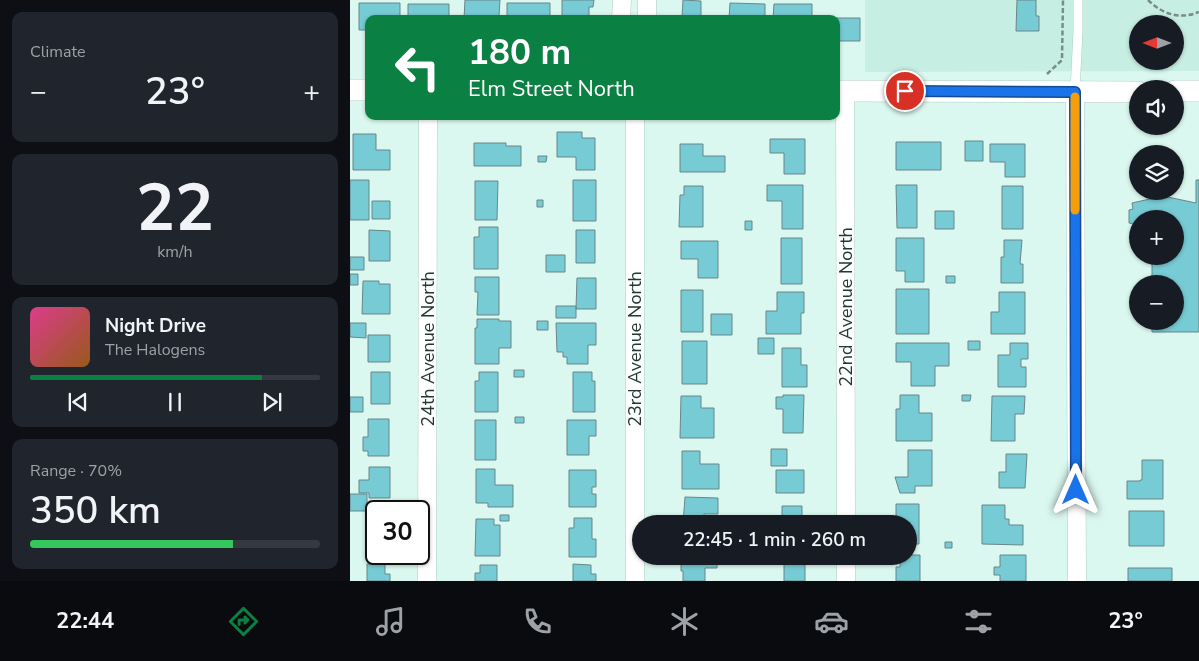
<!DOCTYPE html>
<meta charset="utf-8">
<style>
body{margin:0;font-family:"Nunito Sans",sans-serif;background:#20242c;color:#f1f3f6;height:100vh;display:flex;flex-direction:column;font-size:19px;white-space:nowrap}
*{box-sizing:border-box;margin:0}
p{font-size:16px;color:#9ea1a6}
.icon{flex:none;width:28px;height:28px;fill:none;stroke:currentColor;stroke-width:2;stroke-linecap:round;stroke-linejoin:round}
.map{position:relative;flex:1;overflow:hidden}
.drawer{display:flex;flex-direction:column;gap:12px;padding:12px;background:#0d0f14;width:350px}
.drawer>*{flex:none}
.banner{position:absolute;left:15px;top:15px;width:475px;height:105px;border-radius:10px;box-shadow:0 1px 4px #0004;background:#0b8043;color:#fff;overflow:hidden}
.needle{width:32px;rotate:270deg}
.fabs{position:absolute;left:779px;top:15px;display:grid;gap:10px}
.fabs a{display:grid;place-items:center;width:55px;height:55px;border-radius:50%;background:#171b24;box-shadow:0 1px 4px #0004;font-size:25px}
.speed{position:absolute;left:15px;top:500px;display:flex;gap:10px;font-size:25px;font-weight:700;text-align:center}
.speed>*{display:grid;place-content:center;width:65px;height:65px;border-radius:50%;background:#171b24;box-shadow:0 1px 4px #0004;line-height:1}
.speed .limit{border:2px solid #111;border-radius:8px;background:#fff;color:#111}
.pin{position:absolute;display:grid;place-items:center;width:42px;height:42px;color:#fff;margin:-21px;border:2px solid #fff;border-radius:50%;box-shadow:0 1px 5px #0007}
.me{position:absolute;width:55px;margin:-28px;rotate:0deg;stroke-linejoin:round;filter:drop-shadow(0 0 4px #0008)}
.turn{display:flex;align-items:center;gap:18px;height:105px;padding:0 20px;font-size:22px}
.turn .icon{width:65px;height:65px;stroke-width:2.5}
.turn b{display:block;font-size:35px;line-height:42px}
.big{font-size:38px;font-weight:600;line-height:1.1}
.drawer .card{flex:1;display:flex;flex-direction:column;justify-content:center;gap:8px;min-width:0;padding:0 18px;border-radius:10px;background:#20242c}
.drawer .dial{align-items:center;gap:0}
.dial b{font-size:65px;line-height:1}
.song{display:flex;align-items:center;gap:15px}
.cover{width:60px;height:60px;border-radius:8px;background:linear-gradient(135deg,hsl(330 70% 55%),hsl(30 70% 35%))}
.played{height:5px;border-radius:2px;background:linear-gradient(90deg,#0b8043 80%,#363941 80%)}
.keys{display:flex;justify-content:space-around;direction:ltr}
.heat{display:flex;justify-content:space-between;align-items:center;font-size:28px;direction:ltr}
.charge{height:8px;border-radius:4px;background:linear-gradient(90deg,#34c759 70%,#363941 0)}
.trip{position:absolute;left:282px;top:515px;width:285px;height:50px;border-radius:25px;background:#171b24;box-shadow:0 1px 4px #0004;font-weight:600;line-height:50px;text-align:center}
.tabs{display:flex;height:80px;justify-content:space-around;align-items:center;background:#090b0e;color:#9ea1a6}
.tabs .icon{width:35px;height:35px}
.tabs .active{color:#0b8043}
.tabs b{font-size:22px;color:#f1f3f6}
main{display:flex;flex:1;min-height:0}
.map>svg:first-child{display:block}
</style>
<main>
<section class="drawer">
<div class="card"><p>Climate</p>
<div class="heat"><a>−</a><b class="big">23°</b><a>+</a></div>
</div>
<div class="card dial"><b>22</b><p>km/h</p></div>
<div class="card">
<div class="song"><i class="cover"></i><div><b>Night Drive</b><p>The Halogens</p></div></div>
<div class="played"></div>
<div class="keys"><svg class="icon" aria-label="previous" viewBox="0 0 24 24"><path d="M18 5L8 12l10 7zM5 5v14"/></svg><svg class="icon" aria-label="pause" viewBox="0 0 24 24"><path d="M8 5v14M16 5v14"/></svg><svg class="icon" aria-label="next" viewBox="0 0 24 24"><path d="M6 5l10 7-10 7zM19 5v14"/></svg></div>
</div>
<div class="card"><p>Range · 70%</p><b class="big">350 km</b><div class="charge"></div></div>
</section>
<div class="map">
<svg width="849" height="581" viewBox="0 0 849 581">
<rect width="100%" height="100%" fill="#daf8ef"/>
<path fill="#c7eee2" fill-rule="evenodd" d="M 515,0 L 849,0 L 849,71 L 515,72 ZM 788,24 L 825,24 L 825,61 L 788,61 Z"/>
<path fill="#77cbd4" stroke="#698689" d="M 115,0 L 150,0 L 149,16 L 133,16 L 133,19 L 114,19 Z
M 212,0 L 244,0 L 243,7 L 239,7 L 239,19 L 212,19 Z
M 333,0 L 351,1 L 351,16 L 367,16 L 367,19 L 334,19 L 332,17 Z
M 667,0 L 686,0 L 686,16 L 689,16 L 689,31 L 666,31 Z
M 9,3 L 50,3 L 50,19 L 19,19 L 19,30 L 9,30 Z
M 157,3 L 200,3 L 200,19 L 157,19 Z
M 380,3 L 415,4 L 415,19 L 379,19 Z
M 58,4 L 99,4 L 99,19 L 58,19 Z
M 424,4 L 462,4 L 462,19 L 423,19 Z
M 481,18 L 510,18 L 510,41 L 486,41 L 486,19 Z
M 207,132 L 232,132 L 232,138 L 245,138 L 245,170 L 226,170 L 226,157 L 207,157 Z
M 3,134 L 26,134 L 26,150 L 40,150 L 40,170 L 3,170 Z
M 420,139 L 455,139 L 455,174 L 434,174 L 434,153 L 420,153 Z
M 615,141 L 633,141 L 633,161 L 615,161 Z
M 546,142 L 591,142 L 591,170 L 546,170 Z
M 124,143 L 156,143 L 156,146 L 171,146 L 171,166 L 124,166 Z
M 330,144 L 353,144 L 353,156 L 375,156 L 375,172 L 330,172 Z
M 640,144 L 675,144 L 675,177 L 655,177 L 655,162 L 640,162 Z
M 188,156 L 197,156 L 196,162 L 188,162 Z
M 0,180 L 19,180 L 19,220 L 0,220 Z
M 223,180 L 246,180 L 246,221 L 223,221 Z
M 846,180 L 849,180 L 849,332 L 802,332 L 802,321 L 825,321 L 825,284 L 802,284 L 802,256 L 825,256 L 825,219 L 788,219 L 788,237 L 784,237 L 787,225 L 779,223 L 779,210 L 783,209 L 782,203 L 813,196 L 846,203 Z
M 125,181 L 148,181 L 147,220 L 125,220 Z
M 417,185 L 453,185 L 453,229 L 432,229 L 432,201 L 417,201 Z
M 546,185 L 567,185 L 567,228 L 547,228 Z
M 334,186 L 353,186 L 353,227 L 329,227 L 330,195 L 334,195 Z
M 652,186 L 673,186 L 673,229 L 652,229 Z
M 187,200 L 193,200 L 193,207 L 187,207 Z
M 22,201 L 40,201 L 40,219 L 22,219 Z
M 585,211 L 604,211 L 604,229 L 585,229 Z
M 395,221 L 402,221 L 402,230 L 395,230 Z
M 129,227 L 148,227 L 148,269 L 124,269 L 124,237 L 129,237 Z
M 19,230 L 40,231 L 40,261 L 19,261 Z
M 226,230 L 245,230 L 245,263 L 226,263 Z
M 431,238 L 452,238 L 452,284 L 431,284 Z
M 546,238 L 574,238 L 574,282 L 555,282 L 555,271 L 546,271 Z
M 654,240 L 672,240 L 670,264 L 673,264 L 673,283 L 651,283 L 651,257 L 654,257 Z
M 331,241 L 368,241 L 368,278 L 348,278 L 348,259 L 331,259 Z
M 196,255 L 215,255 L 215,272 L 196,272 Z
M 0,257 L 14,257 L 14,270 L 0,270 Z
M 0,274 L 8,274 L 8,285 L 0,285 Z
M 596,276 L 605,276 L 605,283 L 596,283 Z
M 125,277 L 149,277 L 149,315 L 127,315 L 128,292 L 125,292 Z
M 227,278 L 246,278 L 246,309 L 226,309 Z
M 13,281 L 29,281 L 29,284 L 40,284 L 40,314 L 12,314 Z
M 546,289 L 579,289 L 579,334 L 546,334 Z
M 331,290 L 353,290 L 353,332 L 331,332 Z
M 427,292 L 454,292 L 454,313 L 451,313 L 451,334 L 416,334 L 416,311 L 427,311 Z
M 649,292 L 675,292 L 675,334 L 641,334 L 641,312 L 649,312 Z
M 206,306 L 226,306 L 226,318 L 206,318 Z
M 361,314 L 382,314 L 382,335 L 361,335 Z
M 127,319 L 149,319 L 149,321 L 161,321 L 161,348 L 149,348 L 149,364 L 125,364 L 125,328 L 127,328 Z
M 187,321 L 198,321 L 198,330 L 187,330 Z
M 0,323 L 16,323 L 16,338 L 0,337 Z
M 206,323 L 246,323 L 246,345 L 238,345 L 238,364 L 217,364 L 217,357 L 213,357 L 213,352 L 207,352 Z
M 18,335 L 40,335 L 40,362 L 18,362 Z
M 408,338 L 424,338 L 424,354 L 408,354 Z
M 332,341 L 357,341 L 357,384 L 332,384 Z
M 618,341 L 630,341 L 630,350 L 618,350 Z
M 546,343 L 599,343 L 599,366 L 585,366 L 585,386 L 561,386 L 561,362 L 546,362 Z
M 660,343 L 678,343 L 678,359 L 671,359 L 671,367 L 676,367 L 676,387 L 648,387 L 648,355 L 660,355 Z
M 432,348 L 451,348 L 451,365 L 457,365 L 457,387 L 432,387 Z
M 164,370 L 174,370 L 174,377 L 164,377 Z
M 21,372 L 40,372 L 40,404 L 21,404 Z
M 129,372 L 148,372 L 148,412 L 125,412 L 125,381 L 129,381 Z
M 223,372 L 242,372 L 242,381 L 245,381 L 245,412 L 223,412 Z
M 433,395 L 454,395 L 453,433 L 433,433 L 433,409 L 426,409 L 426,397 L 433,397 Z
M 550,395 L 569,395 L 569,413 L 582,413 L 582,441 L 546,441 L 546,409 L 550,409 Z
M 612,395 L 621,395 L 620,401 L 612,401 Z
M 331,396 L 351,396 L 351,408 L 364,408 L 364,438 L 330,438 Z
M 642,396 L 675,396 L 674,414 L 665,414 L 665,441 L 641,441 Z
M 0,397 L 13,397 L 13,412 L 0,412 Z
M 165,417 L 174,417 L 174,423 L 165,423 Z
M 18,419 L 39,419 L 39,456 L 18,456 L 18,451 L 13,451 L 13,437 L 18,437 Z
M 125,420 L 146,420 L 146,460 L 125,460 Z
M 217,420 L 246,420 L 246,436 L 239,436 L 239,455 L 217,455 Z
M 421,449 L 437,449 L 437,466 L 421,466 Z
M 558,450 L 582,450 L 582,486 L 565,486 L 565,493 L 550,493 L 545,477 L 558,477 Z
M 332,451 L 350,451 L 350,464 L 369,464 L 369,489 L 332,489 Z
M 656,454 L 677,454 L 675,488 L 649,488 L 649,472 L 656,472 Z
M 792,460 L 813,460 L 813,499 L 777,499 L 777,481 L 790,481 L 790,480 L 792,480 Z
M 19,467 L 40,467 L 40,498 L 19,498 L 19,493 L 9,493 L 9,480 L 19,480 Z
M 126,469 L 145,469 L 145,485 L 163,485 L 163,507 L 138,507 L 138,503 L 126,503 Z
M 219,470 L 246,470 L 246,487 L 242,487 L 242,494 L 246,494 L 246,507 L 219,507 Z
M 426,470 L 454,470 L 454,493 L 426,493 Z
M 0,494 L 17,494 L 17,511 L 0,511 Z
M 335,497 L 368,498 L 368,514 L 354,514 L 354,524 L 333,524 Z
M 546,504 L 569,504 L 569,544 L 559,544 L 559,524 L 548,524 L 548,522 L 546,522 Z
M 632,505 L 655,505 L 655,519 L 659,519 L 659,525 L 673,525 L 673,545 L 632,544 Z
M 432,506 L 452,506 L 452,524 L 432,524 Z
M 779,511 L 814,511 L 814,546 L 779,546 Z
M 150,515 L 159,515 L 159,521 L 150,521 Z
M 16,517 L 26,517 L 26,554 L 40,554 L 40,555 L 16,555 Z
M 224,518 L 242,518 L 242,539 L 246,539 L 246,557 L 219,557 L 219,528 L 224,528 Z
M 126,519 L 144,519 L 144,525 L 150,525 L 150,556 L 125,556 Z
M 595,542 L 602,542 L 602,548 L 595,548 Z
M 559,555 L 570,555 L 570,581 L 546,581 L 546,567 L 550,567 L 550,556 Z
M 650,555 L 676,555 L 676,581 L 650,581 L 650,575 L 644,575 L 644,567 L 650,567 Z
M 331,556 L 367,556 L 367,568 L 355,568 L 355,581 L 333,581 L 333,571 L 331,571 Z
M 434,556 L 455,556 L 455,581 L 434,581 Z
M 17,564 L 35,564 L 35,574 L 40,574 L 40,581 L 17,581 Z
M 223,564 L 241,565 L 241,574 L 246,574 L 246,581 L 223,581 Z
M 130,565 L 147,565 L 147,581 L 125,581 L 125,573 L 130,573 Z
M 778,568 L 822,568 L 822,581 L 778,581 Z"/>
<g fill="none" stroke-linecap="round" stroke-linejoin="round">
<defs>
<path id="service" d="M 725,91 L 728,31 L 728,0"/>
<path id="minor" d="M 271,19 L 272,0
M 297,19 L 297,0
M 495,91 L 496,524
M 725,92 L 727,581
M 77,581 L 78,116
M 285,581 L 285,116
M 496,581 L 496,556"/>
<path id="tertiary" d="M 0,90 L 19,90
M 486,91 L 788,92
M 825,91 L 849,91"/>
</defs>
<use href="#service" stroke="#b0cdc4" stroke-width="10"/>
<use href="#minor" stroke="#b0cdc4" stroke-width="19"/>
<use href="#tertiary" stroke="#b0cdc4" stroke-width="22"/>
<path stroke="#798d88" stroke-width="2.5" stroke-dasharray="5 2.5" stroke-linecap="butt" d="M 798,0 C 812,14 830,20 849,12
M 697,74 L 712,60 L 713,0"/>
<use href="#service" stroke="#fff" stroke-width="9"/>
<use href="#minor" stroke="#fff" stroke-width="18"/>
<use href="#tertiary" stroke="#fff" stroke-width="21"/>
</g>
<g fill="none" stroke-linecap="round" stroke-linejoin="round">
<defs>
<path id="route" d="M 555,91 L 725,92 L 726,490"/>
</defs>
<use href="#route" stroke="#114b97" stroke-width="12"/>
<use href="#route" stroke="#1a73e8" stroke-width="9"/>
<path stroke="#f59e0b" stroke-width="9" d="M 725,97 L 725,210"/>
</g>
<g text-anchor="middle" stroke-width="4.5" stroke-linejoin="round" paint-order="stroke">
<g font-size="18" fill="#293532" stroke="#f9fffd">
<text transform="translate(496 307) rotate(-90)" y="6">22nd Avenue North</text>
<text transform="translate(78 349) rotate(-90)" y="6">24th Avenue North</text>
<text transform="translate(285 349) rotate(-90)" y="6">23rd Avenue North</text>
</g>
</g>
</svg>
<div class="fabs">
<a><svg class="needle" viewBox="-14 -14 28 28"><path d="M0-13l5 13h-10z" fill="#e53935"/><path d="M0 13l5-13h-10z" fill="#9ea1a6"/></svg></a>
<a><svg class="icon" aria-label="sound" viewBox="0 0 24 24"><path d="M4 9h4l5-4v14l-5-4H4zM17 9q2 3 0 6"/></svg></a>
<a><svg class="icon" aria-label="layers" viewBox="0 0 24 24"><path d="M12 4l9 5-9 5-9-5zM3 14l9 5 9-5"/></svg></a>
<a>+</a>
<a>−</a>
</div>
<div class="speed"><div class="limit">30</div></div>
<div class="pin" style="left:555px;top:91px;background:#d93025"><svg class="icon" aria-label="arrive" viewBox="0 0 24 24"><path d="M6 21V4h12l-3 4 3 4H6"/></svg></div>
<svg class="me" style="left:726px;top:490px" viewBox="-20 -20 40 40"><path d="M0-17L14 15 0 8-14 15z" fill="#1a73e8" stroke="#fff" stroke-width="4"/></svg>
<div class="trip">22:45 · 1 min · 260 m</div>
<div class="banner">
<div class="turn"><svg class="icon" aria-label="left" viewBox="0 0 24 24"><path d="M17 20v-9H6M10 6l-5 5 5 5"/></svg><div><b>180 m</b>Elm Street North</div></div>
</div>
</div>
</main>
<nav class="tabs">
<b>22:44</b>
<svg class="icon active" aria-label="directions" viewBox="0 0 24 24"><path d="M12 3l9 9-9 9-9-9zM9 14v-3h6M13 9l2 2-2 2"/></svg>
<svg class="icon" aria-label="music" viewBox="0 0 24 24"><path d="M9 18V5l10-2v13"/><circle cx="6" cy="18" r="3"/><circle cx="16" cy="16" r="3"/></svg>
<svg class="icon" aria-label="phone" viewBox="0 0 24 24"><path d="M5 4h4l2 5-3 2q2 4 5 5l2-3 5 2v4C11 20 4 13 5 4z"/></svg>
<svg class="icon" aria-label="climate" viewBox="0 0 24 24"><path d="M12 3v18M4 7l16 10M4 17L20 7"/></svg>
<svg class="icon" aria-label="car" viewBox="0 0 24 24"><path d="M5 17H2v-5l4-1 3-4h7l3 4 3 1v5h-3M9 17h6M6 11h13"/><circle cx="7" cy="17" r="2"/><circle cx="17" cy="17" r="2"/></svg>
<svg class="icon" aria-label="filters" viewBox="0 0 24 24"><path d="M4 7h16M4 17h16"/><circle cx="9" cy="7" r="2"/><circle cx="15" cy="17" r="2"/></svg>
<b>23°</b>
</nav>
